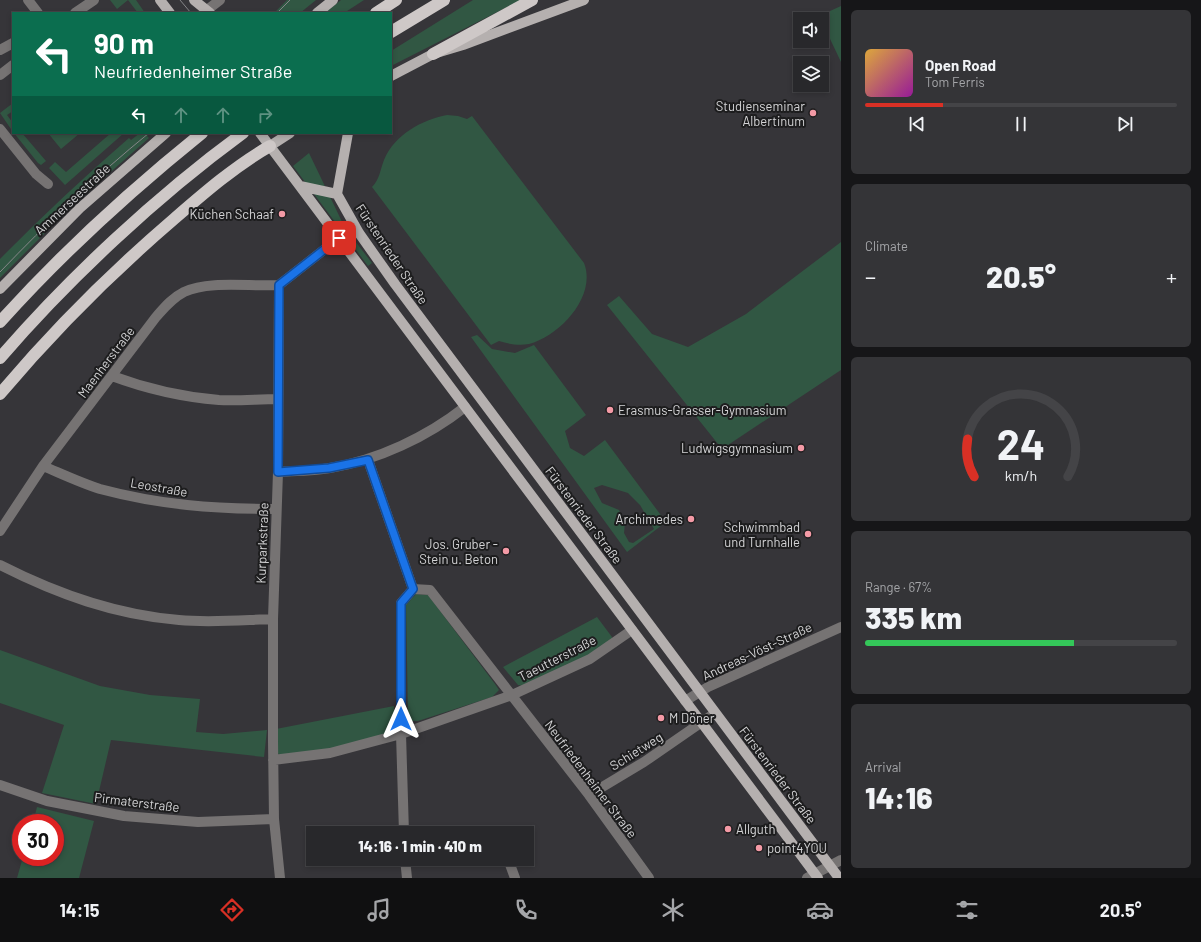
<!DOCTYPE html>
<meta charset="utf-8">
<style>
body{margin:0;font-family:Barlow,sans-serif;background:#343437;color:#f1f3f6;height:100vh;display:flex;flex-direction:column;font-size:15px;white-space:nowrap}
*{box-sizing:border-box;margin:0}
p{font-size:13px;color:#a5a6a9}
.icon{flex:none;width:22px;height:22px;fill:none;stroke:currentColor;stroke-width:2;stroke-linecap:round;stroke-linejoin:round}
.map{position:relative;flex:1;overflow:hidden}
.sheet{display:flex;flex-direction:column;gap:10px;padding:10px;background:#161618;width:360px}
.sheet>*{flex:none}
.hud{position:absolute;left:12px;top:12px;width:380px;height:122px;border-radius:0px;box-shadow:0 2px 6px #0003,0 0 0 1px #444447;background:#0b6e4f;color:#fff;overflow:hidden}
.tools{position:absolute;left:793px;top:12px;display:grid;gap:8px}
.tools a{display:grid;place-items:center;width:36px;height:36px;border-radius:0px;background:#28282b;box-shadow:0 2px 6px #0003,0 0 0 1px #444447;font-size:20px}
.speed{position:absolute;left:12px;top:814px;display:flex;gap:8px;font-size:20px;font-weight:700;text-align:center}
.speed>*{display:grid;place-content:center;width:52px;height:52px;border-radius:50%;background:#28282b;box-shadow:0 2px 6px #0003,0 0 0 1px #444447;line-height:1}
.speed .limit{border:6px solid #d22;background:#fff;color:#111}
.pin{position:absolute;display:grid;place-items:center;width:34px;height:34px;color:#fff;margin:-17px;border-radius:8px;box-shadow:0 2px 6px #0006}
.me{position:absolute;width:44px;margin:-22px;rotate:0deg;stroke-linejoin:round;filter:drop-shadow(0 0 3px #0008)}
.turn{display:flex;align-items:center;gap:14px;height:84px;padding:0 16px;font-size:18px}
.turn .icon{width:52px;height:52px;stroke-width:2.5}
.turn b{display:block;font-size:28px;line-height:34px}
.lanes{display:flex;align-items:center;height:38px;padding:0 16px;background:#0003;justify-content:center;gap:20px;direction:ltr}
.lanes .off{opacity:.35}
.big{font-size:30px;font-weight:800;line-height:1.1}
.sheet .widget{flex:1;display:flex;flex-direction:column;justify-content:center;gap:6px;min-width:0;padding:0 14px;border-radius:6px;background:#343437}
.sheet .dial{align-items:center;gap:0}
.dial svg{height:104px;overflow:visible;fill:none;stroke:#444447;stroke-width:7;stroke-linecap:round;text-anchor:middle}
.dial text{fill:#f1f3f6;stroke:none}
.song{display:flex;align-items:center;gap:12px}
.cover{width:48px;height:48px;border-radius:6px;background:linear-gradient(135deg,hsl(40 70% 55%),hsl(300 70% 35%))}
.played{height:4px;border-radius:2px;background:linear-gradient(90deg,#d93025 25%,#444447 25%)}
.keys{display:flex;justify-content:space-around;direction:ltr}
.heat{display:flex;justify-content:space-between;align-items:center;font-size:22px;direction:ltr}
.charge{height:6px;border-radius:3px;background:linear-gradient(90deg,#34c759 67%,#444447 0)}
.trip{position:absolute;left:306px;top:826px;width:228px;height:40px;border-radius:0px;background:#28282b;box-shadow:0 2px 6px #0003,0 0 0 1px #444447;font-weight:800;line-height:40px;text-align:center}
.tabs{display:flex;height:64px;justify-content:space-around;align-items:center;background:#101011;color:#a5a6a9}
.tabs .icon{width:28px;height:28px}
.tabs .current{color:#d93025}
.tabs b{font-size:18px;color:#f1f3f6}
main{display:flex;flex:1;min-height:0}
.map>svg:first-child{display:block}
</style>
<main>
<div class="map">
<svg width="841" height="878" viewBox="0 0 841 878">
<rect width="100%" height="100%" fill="#363539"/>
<path fill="#315743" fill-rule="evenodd" d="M 110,0 L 136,0 L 145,13 L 138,13 L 128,0 L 117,9 Z
M 287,0 L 316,0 L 300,13 L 274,13 Z
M 341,0 L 364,0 L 344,13 L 325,13 Z
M 473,0 L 521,0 L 391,66 L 391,51 Z
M 841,6 L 841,62 L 822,22 L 822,19 L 819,16 Z
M 13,103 L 13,111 L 7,115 L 13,123 L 13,132 L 0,113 Z
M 447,115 L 458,116 L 467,119 L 472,116 L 584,263 C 597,296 560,336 529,344 C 518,346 509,344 499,341 L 491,345 L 372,187 C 380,179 380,170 384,160 C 395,134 422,120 447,115 Z
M 14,133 L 22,133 L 46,161 L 41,165 L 38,163 Z
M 48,133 L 80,133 L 61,149 Z
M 111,133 L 124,133 L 65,185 L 49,168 L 55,162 L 66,172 Z
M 140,133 L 151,133 L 147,136 L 149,138 L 70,208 L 0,278 L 0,259 C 41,217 84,177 129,138 L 131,140 Z
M 309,153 L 345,228 L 372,263 L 368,266 L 293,166 Z
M 841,242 L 841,370 L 722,449 L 607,305 L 619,296 L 652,334 L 688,347 L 746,314 Z
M 477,335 L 492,349 L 515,353 L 534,345 L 586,415 L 565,431 L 570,448 L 584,456 L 605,440 L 666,522 L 627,552 L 471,337 ZM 602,485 L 628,493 L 640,505 L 654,529 L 633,543 L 629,542 L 624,533 L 625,523 L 619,510 L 602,503 L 594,488 Z
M 416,594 L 428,595 L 495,684 L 499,690 L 492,697 L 418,721 L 411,721 L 408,715 L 406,605 Z
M 597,617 L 612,637 L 612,641 L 588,656 L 524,686 L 518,685 L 503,667 Z
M 0,650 L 100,686 L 150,695 L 200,699 L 196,732 L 223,734 L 267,730 L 264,757 L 111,740 L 96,804 L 42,793 L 64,725 L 0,703 Z
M 394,706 C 394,717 397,727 388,734 L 331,749 L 281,755 L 277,753 L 276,729 Z
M 37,807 L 94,821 L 79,878 L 17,878 L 23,857 L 55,857 L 55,823 L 33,823 Z"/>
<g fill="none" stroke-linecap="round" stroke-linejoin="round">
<path stroke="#767373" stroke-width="10" d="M 28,0 L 38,13
M 207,10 L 220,0
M 75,13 L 94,0
M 0,50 L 13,43
M 0,75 L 13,65
M 0,129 L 36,174 L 48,184
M 279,285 L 278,472 L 273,619 L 273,741 L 274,819 L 280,878
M 279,285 L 339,238
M 112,376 C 147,389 182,397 219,400 C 239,401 258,399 278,399
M 368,460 L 413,589
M 43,466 C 62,474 81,483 100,489 C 160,505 214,509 276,509
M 278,472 C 295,471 313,471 330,468 C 378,460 427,437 465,407
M 0,531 L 43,466 L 156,317 C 164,308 172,298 184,292 C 210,280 251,287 279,285
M 0,565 C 57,594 115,615 179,620 C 210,623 242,620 273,619
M 413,589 L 430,590 L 589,795 L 649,878
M 685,701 L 708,687 L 841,627
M 273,760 L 330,753 L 401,734 L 512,695 L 590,659 L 632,630
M 0,785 L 47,801 L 124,816 L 198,822 L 274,819
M 589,795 L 644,762 L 715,713
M 404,833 L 401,734 L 401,603 L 413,589
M 405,859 L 407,878
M 508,859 L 515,878
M 807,878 L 841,860"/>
<path stroke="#b5b0af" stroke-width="10" d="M 160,0 L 170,13
M 194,0 L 210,13
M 317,13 L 333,0
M 391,76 L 433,54 L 463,45 L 584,0
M 260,133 L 818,878
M 270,146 L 290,133
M 300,186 L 337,194 L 359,233 L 395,284 L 839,878
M 337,194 L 348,133
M 0,289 L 80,208 L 166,133"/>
<path stroke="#cec8c7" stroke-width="12" d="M 376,13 L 396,0
M 391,32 L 444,0
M 433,54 L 532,0
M 0,322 C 62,253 130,191 202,133
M 0,358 C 69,278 157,196 243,133
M 0,394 C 53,331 111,273 174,219 C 204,193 235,166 270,146"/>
<path stroke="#858588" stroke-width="1" d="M 180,0 L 191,13
M 277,13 L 290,0
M 0,272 C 47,223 96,176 149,133"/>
</g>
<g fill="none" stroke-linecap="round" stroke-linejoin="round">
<defs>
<path id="route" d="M 339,238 L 279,285 L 278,472 L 329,468 L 368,460 L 413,589 L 401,603 L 401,719"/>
</defs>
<use href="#route" stroke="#114b97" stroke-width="10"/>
<use href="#route" stroke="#1a73e8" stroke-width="7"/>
</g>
<g fill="#f49aa6" stroke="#1d1d1e" stroke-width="1.5">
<circle cx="813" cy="113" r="4"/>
<circle cx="282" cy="214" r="4"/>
<circle cx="610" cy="410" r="4"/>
<circle cx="801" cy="448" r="4"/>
<circle cx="691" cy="519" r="4"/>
<circle cx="808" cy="534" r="4"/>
<circle cx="506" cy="551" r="4"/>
<circle cx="661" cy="718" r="4"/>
<circle cx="728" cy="829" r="4"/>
<circle cx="759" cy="848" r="4"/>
</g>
<g text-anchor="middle" stroke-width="4" stroke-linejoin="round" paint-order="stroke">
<g font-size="13" fill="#d4d4d6" stroke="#1d1d1e" text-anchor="end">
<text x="805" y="111">Studienseminar<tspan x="805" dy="15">Albertinum</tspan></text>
<text x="274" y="219">Küchen Schaaf</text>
<text x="618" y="415" text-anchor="start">Erasmus-Grasser-Gymnasium</text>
<text x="793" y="453">Ludwigsgymnasium</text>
<text x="683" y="524">Archimedes</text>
<text x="800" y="532">Schwimmbad<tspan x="800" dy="15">und Turnhalle</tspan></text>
<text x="498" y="549">Jos. Gruber -<tspan x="498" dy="15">Stein u. Beton</tspan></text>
<text x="669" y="723" text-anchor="start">M Döner</text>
<text x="736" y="834" text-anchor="start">Allguth</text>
<text x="767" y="853" text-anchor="start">point4YOU</text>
</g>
<g font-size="13" fill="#d4d4d6" stroke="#1d1d1e">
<text transform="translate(72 199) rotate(-43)" y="5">Ammerseestraße</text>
<text transform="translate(392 254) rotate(56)" y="5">Fürstenrieder Straße</text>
<text transform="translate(106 362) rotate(-53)" y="5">Maenherstraße</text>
<text transform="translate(159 487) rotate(10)" y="5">Leostraße</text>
<text transform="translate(584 515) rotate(53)" y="5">Fürstenrieder Straße</text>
<text transform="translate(262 543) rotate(-88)" y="5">Kurparkstraße</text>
<text transform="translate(757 651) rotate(-25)" y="5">Andreas-Vöst-Straße</text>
<text transform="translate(557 658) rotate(-27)" y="5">Taeutterstraße</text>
<text transform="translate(636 751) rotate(-32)" y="5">Schietweg</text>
<text transform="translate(778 775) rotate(53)" y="5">Fürstenrieder Straße</text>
<text transform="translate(591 779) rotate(53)" y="5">Neufriedenheimer Straße</text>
<text transform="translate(137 802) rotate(7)" y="5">Pirmaterstraße</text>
</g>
</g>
</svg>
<div class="tools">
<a><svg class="icon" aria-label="sound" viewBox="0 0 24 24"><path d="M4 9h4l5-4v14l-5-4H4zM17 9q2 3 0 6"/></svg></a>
<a><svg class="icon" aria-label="layers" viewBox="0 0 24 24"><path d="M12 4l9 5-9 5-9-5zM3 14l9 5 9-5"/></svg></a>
</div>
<div class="speed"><div class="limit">30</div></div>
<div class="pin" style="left:339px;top:238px;background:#d93025"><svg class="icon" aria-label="arrive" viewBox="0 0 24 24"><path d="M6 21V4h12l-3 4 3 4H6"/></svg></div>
<svg class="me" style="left:401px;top:719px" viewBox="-20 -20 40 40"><path d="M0-17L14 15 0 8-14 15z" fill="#1a73e8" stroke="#fff" stroke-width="4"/></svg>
<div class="trip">14:16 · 1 min · 410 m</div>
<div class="hud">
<div class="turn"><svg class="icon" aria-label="left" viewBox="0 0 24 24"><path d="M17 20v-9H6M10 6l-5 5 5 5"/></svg><div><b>90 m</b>Neufriedenheimer Straße</div></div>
<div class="lanes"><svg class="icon" aria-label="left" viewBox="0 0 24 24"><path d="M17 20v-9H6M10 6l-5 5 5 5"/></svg><svg class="icon off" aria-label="ahead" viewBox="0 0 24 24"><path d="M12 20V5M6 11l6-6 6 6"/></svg><svg class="icon off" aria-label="ahead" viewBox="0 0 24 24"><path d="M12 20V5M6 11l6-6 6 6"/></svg><svg class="icon off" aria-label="right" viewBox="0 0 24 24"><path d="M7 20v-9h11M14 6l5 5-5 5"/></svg></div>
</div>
</div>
<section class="sheet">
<div class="widget">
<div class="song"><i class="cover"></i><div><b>Open Road</b><p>Tom Ferris</p></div></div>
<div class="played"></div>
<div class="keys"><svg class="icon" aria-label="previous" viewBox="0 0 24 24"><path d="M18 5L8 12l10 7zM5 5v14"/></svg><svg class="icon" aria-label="pause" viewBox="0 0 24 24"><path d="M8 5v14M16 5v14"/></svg><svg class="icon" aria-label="next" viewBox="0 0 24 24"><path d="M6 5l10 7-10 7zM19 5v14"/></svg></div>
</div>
<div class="widget"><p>Climate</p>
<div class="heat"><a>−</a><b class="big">20.5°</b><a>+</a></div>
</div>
<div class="widget dial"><svg viewBox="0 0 100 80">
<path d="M14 69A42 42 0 1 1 86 69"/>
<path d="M14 69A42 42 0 0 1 9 40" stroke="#d93025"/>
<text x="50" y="56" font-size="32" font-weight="700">24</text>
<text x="50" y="72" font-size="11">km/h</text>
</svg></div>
<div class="widget"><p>Range · 67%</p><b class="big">335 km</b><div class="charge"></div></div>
<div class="widget"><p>Arrival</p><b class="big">14:16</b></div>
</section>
</main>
<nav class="tabs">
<b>14:15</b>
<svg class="icon current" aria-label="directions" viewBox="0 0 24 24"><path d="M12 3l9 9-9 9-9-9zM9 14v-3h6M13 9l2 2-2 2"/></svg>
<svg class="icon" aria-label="music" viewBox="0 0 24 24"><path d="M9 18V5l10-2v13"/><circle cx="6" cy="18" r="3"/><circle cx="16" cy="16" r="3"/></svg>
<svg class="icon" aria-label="phone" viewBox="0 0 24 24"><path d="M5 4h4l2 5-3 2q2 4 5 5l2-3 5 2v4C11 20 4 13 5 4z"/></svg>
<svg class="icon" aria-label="climate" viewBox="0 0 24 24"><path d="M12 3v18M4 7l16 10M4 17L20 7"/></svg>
<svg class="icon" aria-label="car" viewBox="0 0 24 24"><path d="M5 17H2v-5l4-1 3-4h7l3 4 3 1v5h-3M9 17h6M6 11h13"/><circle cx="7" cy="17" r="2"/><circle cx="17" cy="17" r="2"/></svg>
<svg class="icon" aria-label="filters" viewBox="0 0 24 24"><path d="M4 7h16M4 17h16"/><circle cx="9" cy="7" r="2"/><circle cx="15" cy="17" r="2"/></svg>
<b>20.5°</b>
</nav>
